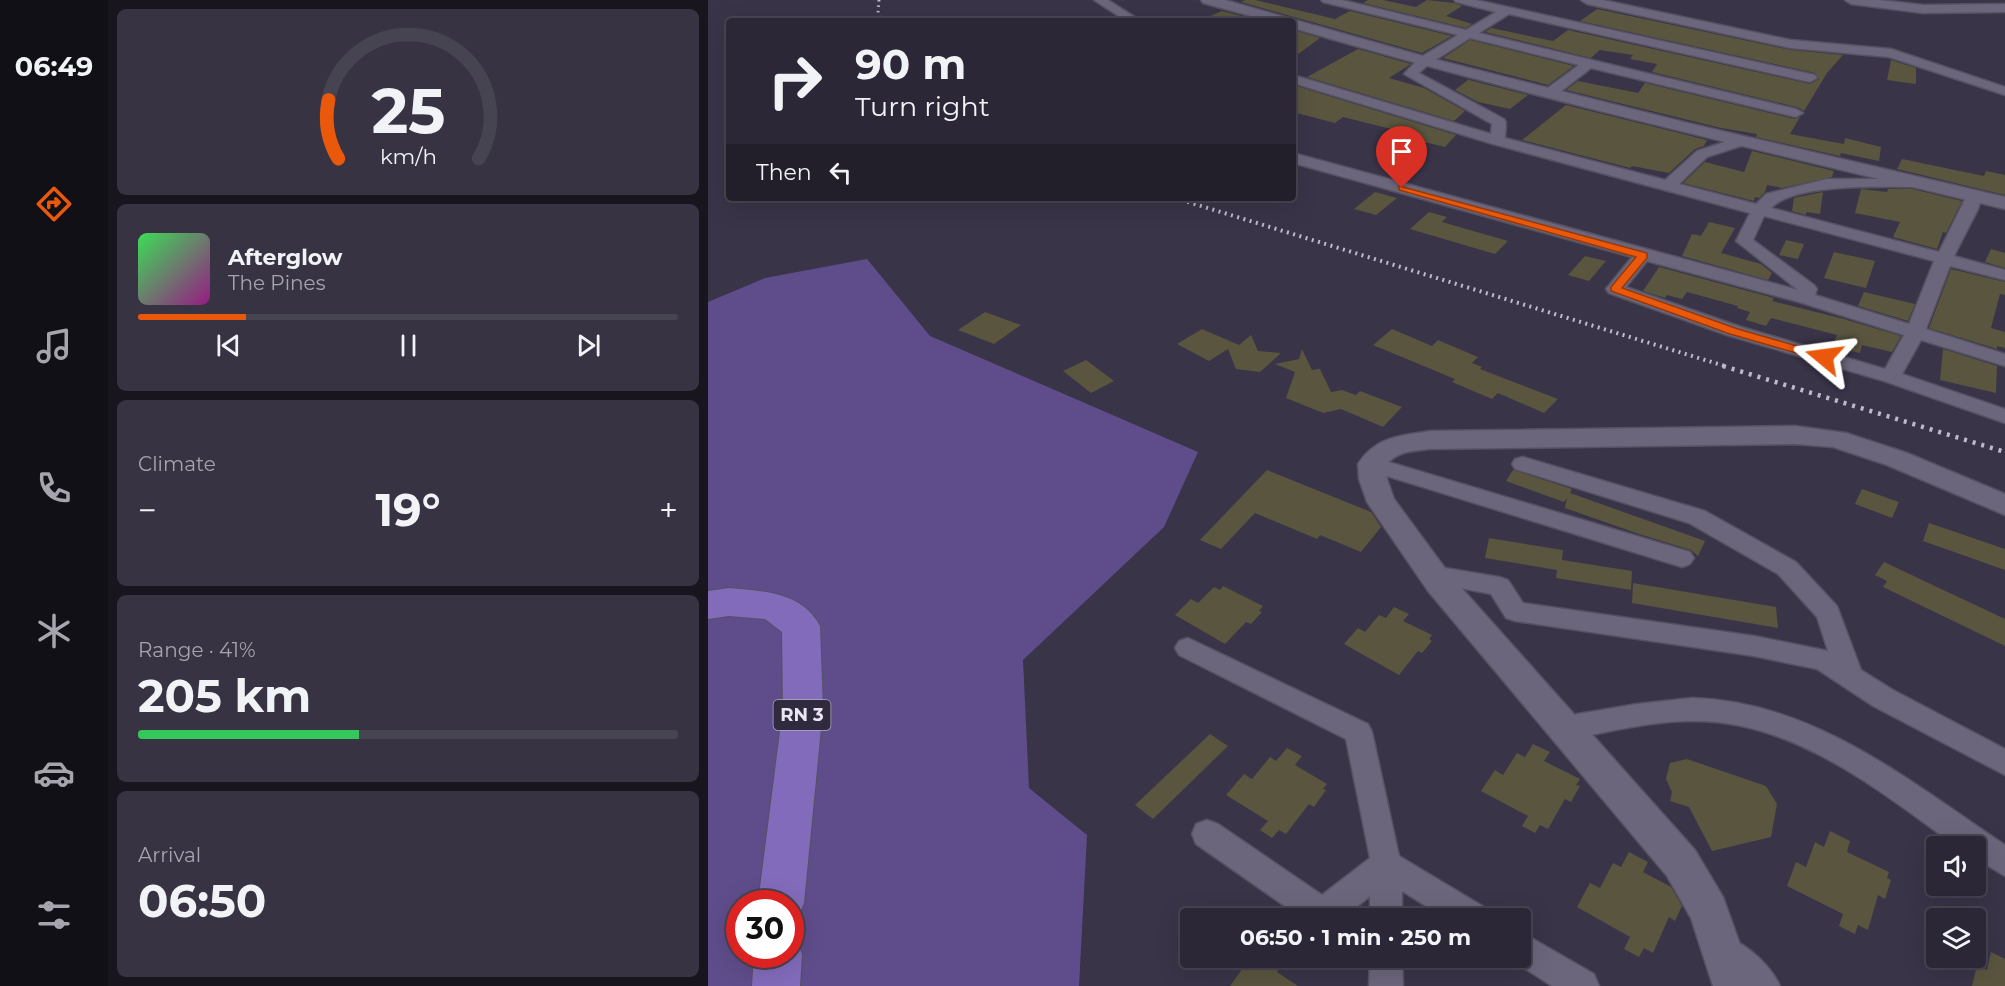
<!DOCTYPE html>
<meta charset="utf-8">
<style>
body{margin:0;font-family:Montserrat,sans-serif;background:#373342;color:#f1f3f6;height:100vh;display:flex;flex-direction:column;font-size:22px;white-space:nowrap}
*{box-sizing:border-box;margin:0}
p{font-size:20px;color:#a6a5ad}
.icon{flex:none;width:33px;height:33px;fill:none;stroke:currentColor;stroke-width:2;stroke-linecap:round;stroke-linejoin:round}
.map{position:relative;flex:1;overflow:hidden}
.sheet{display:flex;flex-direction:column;gap:9px;padding:9px;background:#18151e;width:600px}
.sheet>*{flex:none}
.banner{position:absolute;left:18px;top:18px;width:570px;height:183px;border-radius:6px;box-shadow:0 6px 24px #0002,0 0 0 2px #474451;background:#2b2736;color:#f1f3f6;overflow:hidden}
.buttons{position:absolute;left:1218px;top:836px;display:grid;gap:12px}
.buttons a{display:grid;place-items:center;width:60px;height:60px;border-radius:6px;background:#2b2736;box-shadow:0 6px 24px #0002,0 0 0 2px #474451;font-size:30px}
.speed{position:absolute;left:18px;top:890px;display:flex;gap:12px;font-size:30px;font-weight:700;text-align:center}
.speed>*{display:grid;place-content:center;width:78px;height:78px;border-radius:50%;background:#2b2736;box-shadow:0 6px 24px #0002,0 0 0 2px #474451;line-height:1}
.speed .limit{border:9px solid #d22;background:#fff;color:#111}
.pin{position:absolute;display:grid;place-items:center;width:51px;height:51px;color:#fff;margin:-62px -26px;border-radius:50% 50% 50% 0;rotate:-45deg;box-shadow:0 0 6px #0007}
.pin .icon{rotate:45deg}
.me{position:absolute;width:66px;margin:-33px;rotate:286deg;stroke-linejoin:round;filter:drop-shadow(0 0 4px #0008)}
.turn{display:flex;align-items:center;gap:21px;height:126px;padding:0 30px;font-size:27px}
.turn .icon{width:78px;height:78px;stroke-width:2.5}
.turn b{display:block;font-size:42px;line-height:51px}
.then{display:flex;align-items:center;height:57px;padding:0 30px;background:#0003;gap:12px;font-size:22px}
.big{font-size:45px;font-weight:700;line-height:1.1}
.sheet .widget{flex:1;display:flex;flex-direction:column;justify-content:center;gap:9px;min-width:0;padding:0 21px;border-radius:9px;background:#373342}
.sheet .dial{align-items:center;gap:0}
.dial svg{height:156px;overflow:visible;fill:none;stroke:#474451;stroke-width:7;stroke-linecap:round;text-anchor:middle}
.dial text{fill:#f1f3f6;stroke:none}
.song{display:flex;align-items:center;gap:18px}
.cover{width:72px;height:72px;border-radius:9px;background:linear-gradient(135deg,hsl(130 70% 55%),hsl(310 70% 35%))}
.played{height:6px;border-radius:3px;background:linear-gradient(90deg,#ea580c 20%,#474451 20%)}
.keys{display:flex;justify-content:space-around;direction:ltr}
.heat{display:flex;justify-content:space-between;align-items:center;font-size:33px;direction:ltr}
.charge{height:9px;border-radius:4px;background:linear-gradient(90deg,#34c759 41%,#474451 0)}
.trip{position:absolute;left:472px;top:908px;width:351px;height:60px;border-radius:6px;background:#2b2736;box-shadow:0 6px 24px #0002,0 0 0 2px #474451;font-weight:700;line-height:60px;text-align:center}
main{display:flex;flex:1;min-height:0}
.tab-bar{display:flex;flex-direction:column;width:108px;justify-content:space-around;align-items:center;background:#111016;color:#a6a5ad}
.tab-bar .icon{width:42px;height:42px}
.tab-bar .current{color:#ea580c}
.tab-bar b{font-size:27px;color:#f1f3f6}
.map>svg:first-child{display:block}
</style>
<main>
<nav class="tab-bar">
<b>06:49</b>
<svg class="icon current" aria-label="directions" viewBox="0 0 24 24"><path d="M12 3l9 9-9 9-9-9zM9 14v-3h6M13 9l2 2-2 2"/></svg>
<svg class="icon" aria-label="music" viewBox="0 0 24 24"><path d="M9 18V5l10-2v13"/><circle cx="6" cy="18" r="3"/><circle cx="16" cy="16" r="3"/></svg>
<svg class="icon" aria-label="phone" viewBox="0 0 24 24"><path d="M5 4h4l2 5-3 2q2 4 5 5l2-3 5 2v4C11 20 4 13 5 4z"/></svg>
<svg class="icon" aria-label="climate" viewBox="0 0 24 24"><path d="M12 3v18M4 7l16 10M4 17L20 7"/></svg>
<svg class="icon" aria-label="car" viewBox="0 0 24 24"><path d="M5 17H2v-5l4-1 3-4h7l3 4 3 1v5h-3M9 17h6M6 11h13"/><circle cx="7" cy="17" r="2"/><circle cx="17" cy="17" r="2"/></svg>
<svg class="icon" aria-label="filters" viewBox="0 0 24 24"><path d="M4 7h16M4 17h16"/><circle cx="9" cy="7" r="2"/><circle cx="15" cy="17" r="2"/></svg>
</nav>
<section class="sheet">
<div class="widget dial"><svg viewBox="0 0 100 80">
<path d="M14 69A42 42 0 1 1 86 69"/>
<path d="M14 69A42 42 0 0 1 9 39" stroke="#ea580c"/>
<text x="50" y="56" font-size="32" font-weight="700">25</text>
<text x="50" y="72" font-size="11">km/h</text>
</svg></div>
<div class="widget">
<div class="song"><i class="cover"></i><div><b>Afterglow</b><p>The Pines</p></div></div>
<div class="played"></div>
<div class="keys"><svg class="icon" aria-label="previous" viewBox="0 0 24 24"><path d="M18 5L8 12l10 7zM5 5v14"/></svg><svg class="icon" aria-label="pause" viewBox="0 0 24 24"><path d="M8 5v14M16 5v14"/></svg><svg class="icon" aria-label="next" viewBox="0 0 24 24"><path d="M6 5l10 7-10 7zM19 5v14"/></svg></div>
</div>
<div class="widget"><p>Climate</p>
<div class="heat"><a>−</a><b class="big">19°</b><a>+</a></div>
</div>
<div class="widget"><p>Range · 41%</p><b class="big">205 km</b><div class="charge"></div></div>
<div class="widget"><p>Arrival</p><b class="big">06:50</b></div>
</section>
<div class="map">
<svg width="1297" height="986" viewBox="0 0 1297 986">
<rect width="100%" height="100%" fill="#393448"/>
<path fill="#5f4d8b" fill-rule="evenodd" d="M 159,259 L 222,336 L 490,452 L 456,527 L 315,660 L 321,788 L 379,835 L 371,986 L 0,986 L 0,302 L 57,278 ZM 32,903 L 82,903 L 82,954 L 32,954 Z"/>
<path fill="#5a553f" d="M 537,0 L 547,0 L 627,19 L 642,11 L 744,36 L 714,53 L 533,2 Z
M 660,0 L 675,0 L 708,7 L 719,0 L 746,3 L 754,6 L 738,16 L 764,24 L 758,28 L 655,3 Z
M 889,9 L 1083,50 L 1135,55 L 1119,73 L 1096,111 L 1089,107 L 944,72 L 949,64 L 922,59 L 925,55 L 892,50 L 883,58 L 777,32 L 783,28 L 845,41 L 860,30 L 1102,84 L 1111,79 L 1107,73 L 872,21 Z
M 514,11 L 552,21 L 491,21 Z
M 585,30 L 612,38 L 585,58 Z
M 762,40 L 866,66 L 840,85 L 735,58 Z
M 650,49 L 703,64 L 681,78 L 716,88 L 757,111 L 746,121 L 599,77 Z
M 1183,60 L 1208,68 L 1208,84 L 1179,80 Z
M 761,79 L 761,80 L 820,95 L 802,109 L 770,102 L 747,90 Z
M 870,81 L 930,93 L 937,83 L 1087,119 L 1092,117 L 1082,134 L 1136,144 L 1137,138 L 1173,147 L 1171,161 L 1133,153 L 1132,156 L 1048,137 L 1049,134 L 1013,128 L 858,90 Z
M 585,85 L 748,135 L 737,147 L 712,141 L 715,137 L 635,117 L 627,123 L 585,112 Z
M 858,105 L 939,125 L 999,140 L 996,146 L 987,149 L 961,173 L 924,166 L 922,168 L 814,140 Z
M 1044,151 L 1118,169 L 1126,171 L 1124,177 L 1074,188 L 1059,185 L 1057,192 L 1051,198 L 1047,197 L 1046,201 L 975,183 L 997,162 L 1036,172 Z
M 1194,159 L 1276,176 L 1278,171 L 1297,175 L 1297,195 L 1189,169 Z
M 1153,189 L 1179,192 L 1180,189 L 1204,189 L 1254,201 L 1238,233 L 1235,232 L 1229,249 L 1185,237 L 1192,222 L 1147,213 Z
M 667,192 L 689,198 L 668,215 L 646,209 Z
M 1115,192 L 1112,214 L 1098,212 L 1098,215 L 1084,211 L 1086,198 Z
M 721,212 L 739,217 L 734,222 L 800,241 L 787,254 L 702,229 Z
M 1001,222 L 1027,228 L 1013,253 L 1053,264 L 1064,273 L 1060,280 L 974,256 L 984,234 L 993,236 Z
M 1078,240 L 1096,244 L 1090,259 L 1071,255 Z
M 1283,249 L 1297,253 L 1297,268 L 1277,262 Z
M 1126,252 L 1167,261 L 1158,288 L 1116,278 Z
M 877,256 L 898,261 L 881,281 L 860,275 Z
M 951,267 L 1066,298 L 1064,301 L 1136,319 L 1193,336 L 1184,352 L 1154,345 L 1152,353 L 1124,347 L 1129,335 L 1063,318 L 1058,326 L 1038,320 L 1042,312 L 1029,308 L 1030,306 L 979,292 L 974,299 L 959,295 L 957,298 L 935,291 Z
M 1243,269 L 1297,282 L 1297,295 L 1292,294 L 1283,328 L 1297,332 L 1297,348 L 1289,346 L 1289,349 L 1221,328 Z
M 1156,292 L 1207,304 L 1200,321 L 1150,306 Z
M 277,312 L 313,325 L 286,344 L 250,330 Z
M 494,329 L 531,345 L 543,335 L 550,351 L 573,353 L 552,372 L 528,369 L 520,349 L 501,361 L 469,344 Z
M 684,329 L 724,346 L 730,340 L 770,357 L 764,363 L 774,367 L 772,369 L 850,399 L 836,413 L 790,393 L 784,399 L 744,382 L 747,379 L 665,345 Z
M 594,349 L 604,370 L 612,369 L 623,392 L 634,390 L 648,395 L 652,391 L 694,407 L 675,427 L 633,409 L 615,413 L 578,398 L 587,372 L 567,364 L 591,359 Z
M 1235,349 L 1289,366 L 1288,393 L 1232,380 Z
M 378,360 L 406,381 L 383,393 L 355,371 Z
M 559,470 L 663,512 L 673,527 L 653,552 L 612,535 L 609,539 L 547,513 L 513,549 L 492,540 Z
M 805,470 L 864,489 L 862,493 L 997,541 L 990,556 L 983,550 L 931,534 L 857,508 L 859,498 L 856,502 L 798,481 Z
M 1154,489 L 1191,502 L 1184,518 L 1147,504 Z
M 1221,523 L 1297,549 L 1297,570 L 1215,541 Z
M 781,538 L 855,550 L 854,560 L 924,571 L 923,590 L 848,578 L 849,570 L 777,558 Z
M 1176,562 L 1297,619 L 1297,646 L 1175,587 L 1179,581 L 1167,575 Z
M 925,583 L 1068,607 L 1070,628 L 924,603 Z
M 515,586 L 555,606 L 551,611 L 554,612 L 543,624 L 538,622 L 517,644 L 467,615 L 483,599 L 490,603 L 506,587 L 512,590 Z
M 686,607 L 701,614 L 695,621 L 724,635 L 721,639 L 724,641 L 714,653 L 710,651 L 691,675 L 636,644 L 650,628 L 657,632 L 671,615 L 678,618 Z
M 502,734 L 520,746 L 445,819 L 427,805 Z
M 825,744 L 842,752 L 836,761 L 872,779 L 868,785 L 872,786 L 863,802 L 857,799 L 840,829 L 832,825 L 827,833 L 814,826 L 820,816 L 773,791 L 787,770 L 795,775 L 809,753 L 817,757 Z
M 579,748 L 594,756 L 587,765 L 619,784 L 615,789 L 618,790 L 606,807 L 601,804 L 578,834 L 571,830 L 564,838 L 552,830 L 560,821 L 518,795 L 536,774 L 544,779 L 562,757 L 568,761 Z
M 979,759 L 1058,786 L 1069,804 L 1063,837 L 1004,851 L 981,807 L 962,801 L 964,792 L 958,779 L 962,763 Z
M 1122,831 L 1142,841 L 1139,852 L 1181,872 L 1179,878 L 1183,880 L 1177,899 L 1170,895 L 1160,930 L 1150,925 L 1147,934 L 1131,926 L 1135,914 L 1079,886 L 1088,862 L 1098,867 L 1107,842 L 1116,847 Z
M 921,852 L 940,862 L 935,872 L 963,887 L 974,906 L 967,921 L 961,917 L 945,953 L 936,948 L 931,957 L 916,949 L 922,937 L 869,907 L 882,883 L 892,888 L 905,863 L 913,867 Z
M 1283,952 L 1297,959 L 1297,986 L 1264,986 L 1269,965 L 1279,970 Z
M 554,957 L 580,957 L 569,972 L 590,986 L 522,986 L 540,961 L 547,966 Z"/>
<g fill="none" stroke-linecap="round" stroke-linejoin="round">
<defs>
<path id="minor" d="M 386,0 L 400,0 L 433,21 L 418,21 Z
M 613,0 L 634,0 L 758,30 L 788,12 L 748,2 L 746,0 L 768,0 L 1107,75 L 1109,78 L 1102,82 L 801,14 L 771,33 L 1088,109 L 1095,113 L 1088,117 L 883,68 L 847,96 L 842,97 L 835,93 L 837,90 L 871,65 L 762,38 L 721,64 L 711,73 L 796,119 L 798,122 L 797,138 L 957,180 L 989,151 L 1029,138 L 1039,138 L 1041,141 L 1039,144 L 999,157 L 971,184 L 1048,204 L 1058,194 L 1119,179 L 1215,179 L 1217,182 L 1209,187 C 1175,187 1086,183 1063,208 L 1231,252 L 1260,193 L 1272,193 L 1274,196 L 1270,209 L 1246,256 L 1297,270 L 1297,280 L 1242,266 L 1218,329 L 1297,354 L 1297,366 L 1213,340 L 1194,374 L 1297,409 L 1297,423 L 1176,381 L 1019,335 L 901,293 L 898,289 L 924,257 L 585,163 L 585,153 L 1090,290 L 1028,241 L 1042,213 L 785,144 L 585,83 L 585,75 L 783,134 L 784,124 L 696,74 L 711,58 L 750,35 L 615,2 ZM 1056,216 L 1226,261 L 1201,324 L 1107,295 L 1109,289 L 1106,285 L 1045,240 ZM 939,261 L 1091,302 L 1196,335 L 1177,369 L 1033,327 L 918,287 Z
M 873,0 L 895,0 L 1083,40 L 1183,49 L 1297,87 L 1297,95 L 1181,57 L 1083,48 L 879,4 Z
M 1137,0 L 1171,0 L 1215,5 L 1297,4 L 1297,12 L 1215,13 L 1143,4 Z
M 664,457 L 982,552 L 986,558 L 982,564 L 974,567 L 656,469 L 653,464 L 656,459 Z
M 815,457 L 997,511 L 1088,562 L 1129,606 L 1153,670 L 1185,690 L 1297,749 L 1297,775 L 1165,706 L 1109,669 L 1046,656 L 807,621 L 798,618 L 783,594 L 716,581 L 713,575 L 716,569 L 725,566 L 791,577 L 800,580 L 815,603 L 1046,636 L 1120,651 L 1109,617 L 1070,574 L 981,523 L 807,469 L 804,464 L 807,459 Z
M 480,638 L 660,724 L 664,732 L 691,856 L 776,907 L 781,918 L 737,918 L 694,891 L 694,918 L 662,918 L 662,896 L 635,918 L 594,918 L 488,844 L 484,834 L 488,824 L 499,820 L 510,824 L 614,895 L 662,858 L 638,739 L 471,655 L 467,648 L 471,641 Z
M 984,698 C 1105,701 1201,781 1297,845 L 1297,876 L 1268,859 L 1268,846 L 1248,846 C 1170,790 1086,720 984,721 C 942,721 900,732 858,740 L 848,736 L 844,728 L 848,720 L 858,716 L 929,704 Z
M 813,932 L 886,974 L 891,986 L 844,986 L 802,959 L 801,957 L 813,957 Z
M 1021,938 C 1041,946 1063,966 1072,986 L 1031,986 L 1009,965 L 1005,954 L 1009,943 Z
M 662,957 L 694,957 L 695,986 L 661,986 Z"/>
<path id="tertiary" d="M 493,0 L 517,0 L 722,58 L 980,123 L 1297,197 L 1297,209 C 1059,152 820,97 585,28 L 585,21 L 561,21 L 495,3 Z
M 1087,426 L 1138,433 L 1199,453 L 1297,494 L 1297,515 L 1179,465 L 1125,447 L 1087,444 L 722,449 C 705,451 689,451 678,465 L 679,479 L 686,499 L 742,575 L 987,850 L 1015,897 L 1047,986 L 1005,986 L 983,918 L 959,876 L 720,591 L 659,502 L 651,479 L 650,464 C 668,436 692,436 722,431 Z"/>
<path id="primary" d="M 21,588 C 55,591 94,592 112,626 L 115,708 L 96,903 L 89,919 L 82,921 L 82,903 L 50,903 L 75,708 L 74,632 L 57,619 L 21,616 L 0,619 L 0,591 Z
M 82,935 L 87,937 L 94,954 L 92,986 L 44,986 L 46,954 L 82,954 Z"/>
</defs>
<use href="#minor" stroke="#545161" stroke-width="3"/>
<use href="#tertiary" stroke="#545161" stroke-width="3"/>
<use href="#primary" stroke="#545161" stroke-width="2"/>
<use href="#minor" fill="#6b667c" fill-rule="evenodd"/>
<use href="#tertiary" fill="#6b667c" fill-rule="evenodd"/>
<use href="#primary" fill="#836bbb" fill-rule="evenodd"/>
<path stroke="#bebac9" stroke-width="3" stroke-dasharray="1.5 4" stroke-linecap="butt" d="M 171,0 L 170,13 L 173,21"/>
<path stroke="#bebac9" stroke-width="4" stroke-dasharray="2 4.5" stroke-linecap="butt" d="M 467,198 L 1020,367"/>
<path stroke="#bebac9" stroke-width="4.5" stroke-dasharray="3 6" stroke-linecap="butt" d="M 1015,366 L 1297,452"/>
</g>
<path fill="#ea580c" stroke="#983908" stroke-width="1.5" d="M 691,186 L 939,253 L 939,258 L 914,288 L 1030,329 L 1120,355 L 1121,357 L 1116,361 L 1022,334 L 903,291 L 903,287 L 928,257 L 691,190 Z"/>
<g text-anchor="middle" stroke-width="6" stroke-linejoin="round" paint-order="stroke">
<rect fill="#2f2a3d" stroke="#b1aebc" stroke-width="1.5" x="65.5" y="700" width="57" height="30" rx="4.5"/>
<g font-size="18" font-weight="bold" fill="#e9e6f3">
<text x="94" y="721">RN 3</text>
</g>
</g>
</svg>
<div class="buttons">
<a><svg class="icon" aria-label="sound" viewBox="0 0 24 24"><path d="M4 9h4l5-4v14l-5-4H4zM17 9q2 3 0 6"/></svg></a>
<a><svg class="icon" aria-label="layers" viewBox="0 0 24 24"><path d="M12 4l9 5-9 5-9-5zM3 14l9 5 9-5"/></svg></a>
</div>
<div class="speed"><div class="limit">30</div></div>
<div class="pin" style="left:694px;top:188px;background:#d93025"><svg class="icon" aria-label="arrive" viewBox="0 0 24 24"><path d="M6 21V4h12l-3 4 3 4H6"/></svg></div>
<svg class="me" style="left:1116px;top:357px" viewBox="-20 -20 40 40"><path d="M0-17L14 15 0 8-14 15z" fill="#ea580c" stroke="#fff" stroke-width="4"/></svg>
<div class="trip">06:50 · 1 min · 250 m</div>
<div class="banner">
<div class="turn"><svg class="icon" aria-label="right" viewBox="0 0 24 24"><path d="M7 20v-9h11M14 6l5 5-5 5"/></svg><div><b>90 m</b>Turn right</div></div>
<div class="then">Then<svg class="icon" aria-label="left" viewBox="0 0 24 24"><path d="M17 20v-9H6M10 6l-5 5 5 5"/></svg></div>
</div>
</div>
</main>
